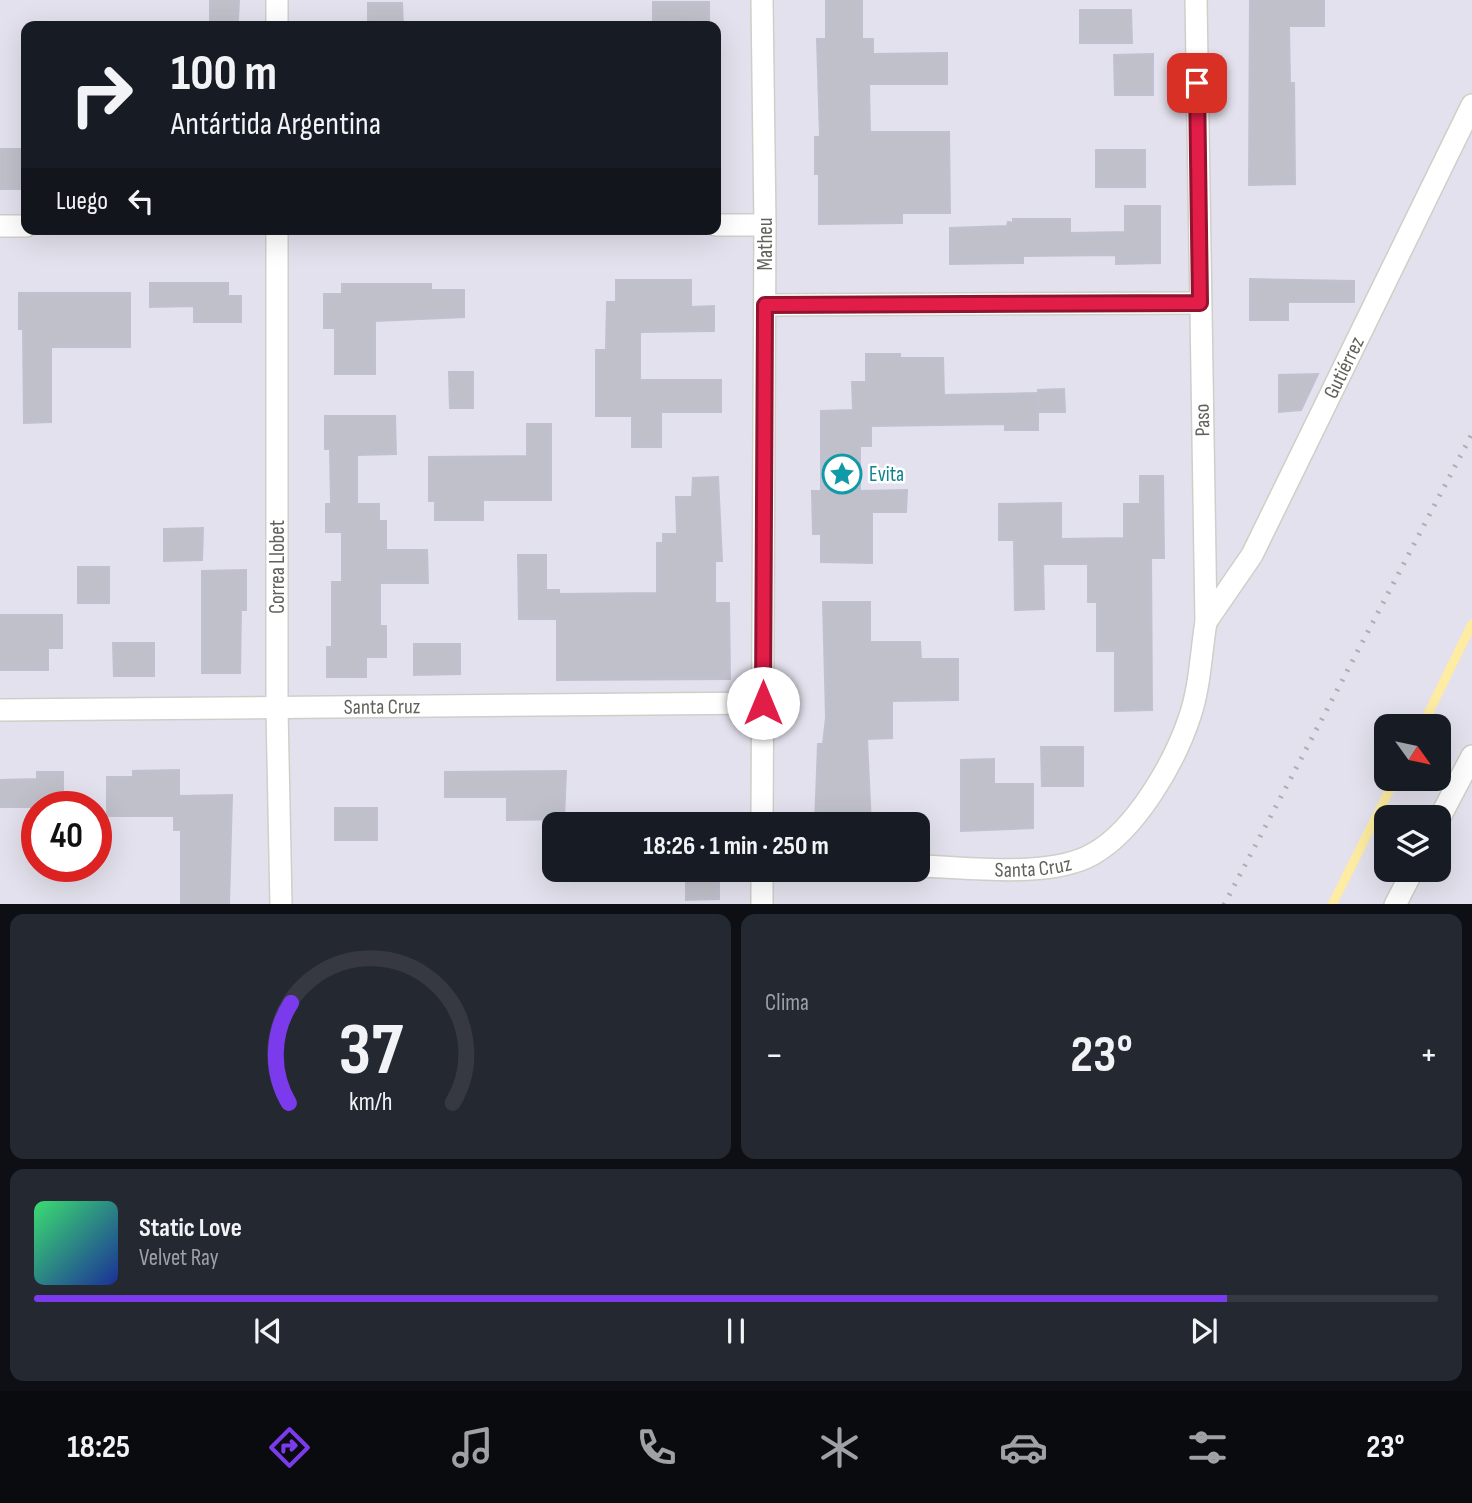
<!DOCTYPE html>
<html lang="es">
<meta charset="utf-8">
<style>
body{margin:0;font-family:"Sofia Sans Condensed",sans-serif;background:#242831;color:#f1f3f6;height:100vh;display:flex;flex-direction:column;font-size:26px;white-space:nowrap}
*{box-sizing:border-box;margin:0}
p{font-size:23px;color:#9ea1a6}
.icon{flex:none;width:38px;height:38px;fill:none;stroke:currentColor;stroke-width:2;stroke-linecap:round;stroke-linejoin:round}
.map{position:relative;height:904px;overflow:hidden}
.side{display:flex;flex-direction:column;gap:10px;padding:10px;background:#0d0f14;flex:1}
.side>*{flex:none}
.guide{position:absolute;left:21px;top:21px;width:700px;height:214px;border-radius:14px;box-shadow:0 7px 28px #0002;background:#171b24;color:#f1f3f6;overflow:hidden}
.needle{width:46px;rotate:123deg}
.buttons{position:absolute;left:1374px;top:714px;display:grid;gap:14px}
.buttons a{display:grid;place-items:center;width:77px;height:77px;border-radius:14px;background:#171b24;box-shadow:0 7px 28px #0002;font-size:35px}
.speed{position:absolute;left:21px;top:791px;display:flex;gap:14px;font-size:35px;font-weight:700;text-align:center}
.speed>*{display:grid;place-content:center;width:91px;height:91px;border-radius:50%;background:#171b24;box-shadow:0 7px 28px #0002;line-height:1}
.speed .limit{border:10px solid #d22;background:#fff;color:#111}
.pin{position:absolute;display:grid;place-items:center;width:60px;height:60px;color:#fff;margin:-30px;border-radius:14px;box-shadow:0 4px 10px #0006}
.me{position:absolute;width:77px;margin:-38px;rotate:0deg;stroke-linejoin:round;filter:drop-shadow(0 0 5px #0008)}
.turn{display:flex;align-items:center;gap:24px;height:147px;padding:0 35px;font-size:32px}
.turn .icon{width:91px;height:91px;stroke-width:2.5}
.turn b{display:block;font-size:49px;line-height:60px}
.then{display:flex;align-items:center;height:66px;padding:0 35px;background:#0003;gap:14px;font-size:26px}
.big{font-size:52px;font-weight:700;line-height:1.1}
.side .tile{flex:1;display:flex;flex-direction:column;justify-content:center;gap:10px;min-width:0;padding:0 24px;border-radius:14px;background:#242831}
.side .dial{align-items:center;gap:0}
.dial svg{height:182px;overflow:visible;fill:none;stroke:#363941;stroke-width:7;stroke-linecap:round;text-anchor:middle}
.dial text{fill:#f1f3f6;stroke:none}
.song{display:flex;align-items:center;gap:21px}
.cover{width:84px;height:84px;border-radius:10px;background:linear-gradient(135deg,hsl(140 70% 55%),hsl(230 70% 35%))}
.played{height:7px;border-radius:4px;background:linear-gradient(90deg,#7c3aed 85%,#363941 85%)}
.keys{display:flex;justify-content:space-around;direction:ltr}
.heat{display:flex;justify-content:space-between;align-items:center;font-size:38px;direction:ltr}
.side .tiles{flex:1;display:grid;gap:10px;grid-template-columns:1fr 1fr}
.tile:last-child{grid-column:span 2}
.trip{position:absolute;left:542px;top:812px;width:388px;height:70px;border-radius:14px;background:#171b24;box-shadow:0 7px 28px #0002;font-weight:700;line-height:70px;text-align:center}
.tab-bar{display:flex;height:112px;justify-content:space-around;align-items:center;background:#090b0e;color:#9ea1a6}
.tab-bar .icon{width:49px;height:49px}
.tab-bar .current{color:#7c3aed}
.tab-bar b{font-size:32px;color:#f1f3f6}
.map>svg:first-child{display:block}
</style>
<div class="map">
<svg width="1472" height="905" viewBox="0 0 1472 905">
<rect width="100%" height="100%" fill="#e3e1ed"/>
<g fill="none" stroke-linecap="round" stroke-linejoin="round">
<path stroke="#fdeca1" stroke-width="9" d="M 1422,726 L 1472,624
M 1332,905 L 1395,779"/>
</g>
<path fill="#c0c0ca" stroke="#c1c0d1" stroke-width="2" d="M 210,0 L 239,0 L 238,20 L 233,21 L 233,26 L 210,26 Z
M 826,0 L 862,0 L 862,39 L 873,39 L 873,54 L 947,53 L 947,84 L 869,84 L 870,132 L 949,132 L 950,213 L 902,213 L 902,223 L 819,224 L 819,174 L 815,174 L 815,137 L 820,137 L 817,39 L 826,39 Z
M 1250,0 L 1324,0 L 1324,26 L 1289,26 L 1290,83 L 1294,83 L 1295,184 L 1249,185 Z
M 653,2 L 709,2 L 709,26 L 653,26 Z
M 368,3 L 402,3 L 403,26 L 368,26 Z
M 1080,10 L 1131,10 L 1132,43 L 1080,43 Z
M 1153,54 L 1153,95 L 1115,95 L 1114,55 Z
M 0,149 L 23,149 L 23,189 L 0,189 Z
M 1096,150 L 1145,150 L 1145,187 L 1096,187 Z
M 1125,206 L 1160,206 L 1160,263 L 1116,264 L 1116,255 L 1023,256 L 1023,263 L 950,264 L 950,228 L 1007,226 L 1008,222 L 1013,223 L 1013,219 L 1070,219 L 1070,233 L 1125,232 Z
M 1250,279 L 1354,281 L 1354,302 L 1288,302 L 1288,320 L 1250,320 Z
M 616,280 L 691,280 L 691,307 L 714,306 L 714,331 L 640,332 L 640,380 L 721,380 L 721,412 L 661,412 L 661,447 L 632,447 L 632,416 L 596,416 L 596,350 L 606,350 L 607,302 L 616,302 Z
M 150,283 L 228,283 L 228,296 L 241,296 L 241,322 L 194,322 L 194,306 L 150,307 Z
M 342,284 L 431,284 L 431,290 L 464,290 L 464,317 L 375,321 L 375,374 L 335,374 L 335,328 L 324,328 L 324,294 L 342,294 Z
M 19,293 L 130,293 L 130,347 L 51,347 L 51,422 L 24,423 L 23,329 L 19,329 Z
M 866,354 L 900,354 L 900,358 L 943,358 L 944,395 L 1038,393 L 1038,430 L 1005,430 L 1005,424 L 871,426 L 871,446 L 860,446 L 860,491 L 907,490 L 906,512 L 872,512 L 872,563 L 821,562 L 821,534 L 813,534 L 812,491 L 821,491 L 821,411 L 853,410 L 852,382 L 866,382 Z
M 449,372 L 473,372 L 473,408 L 450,408 Z
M 1318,374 L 1301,410 L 1279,412 L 1279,375 Z
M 1064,389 L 1065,412 L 1038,412 L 1038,390 Z
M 325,416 L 395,416 L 396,454 L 357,455 L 357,504 L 379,504 L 379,521 L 386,521 L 386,550 L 427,550 L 428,583 L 380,583 L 380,626 L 386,626 L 386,657 L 366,657 L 366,677 L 327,677 L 327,647 L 332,647 L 332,582 L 342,582 L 342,532 L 326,532 L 326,504 L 331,504 L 330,449 L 325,449 Z
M 527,424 L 551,424 L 551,500 L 483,500 L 483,520 L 435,520 L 435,501 L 429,501 L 429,457 L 527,456 Z
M 1140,476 L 1163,476 L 1164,558 L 1151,558 L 1152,710 L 1115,711 L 1115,651 L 1097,651 L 1097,602 L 1088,602 L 1088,564 L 1043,564 L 1044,609 L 1015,610 L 1014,540 L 999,540 L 999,504 L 1061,503 L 1061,539 L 1124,538 L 1124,504 L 1140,504 Z
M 718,477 L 722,561 L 715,561 L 715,603 L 729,603 L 730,679 L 557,680 L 557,619 L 519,619 L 518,555 L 546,555 L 546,590 L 559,590 L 559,594 L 657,593 L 657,543 L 663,543 L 663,534 L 677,534 L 676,497 L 692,497 L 693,478 Z
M 203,528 L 202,560 L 164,561 L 164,529 Z
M 78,567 L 109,567 L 109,603 L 78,603 Z
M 246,570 L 246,610 L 241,610 L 240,673 L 202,673 L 202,571 Z
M 823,602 L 870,602 L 870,642 L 920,642 L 921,659 L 958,659 L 958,700 L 892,701 L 892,738 L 867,739 L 871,824 L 815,824 L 818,744 L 823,744 L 826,717 Z
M 0,615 L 62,615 L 62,648 L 48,648 L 48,670 L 0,670 Z
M 113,643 L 154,643 L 154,676 L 114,676 Z
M 414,644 L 460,644 L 460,674 L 414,675 Z
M 1041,747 L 1083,747 L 1083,786 L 1042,786 Z
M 994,759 L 994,784 L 1033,784 L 1033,828 L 961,831 L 961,760 Z
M 179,770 L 179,796 L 232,795 L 229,905 L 181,905 L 181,830 L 174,830 L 174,816 L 107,816 L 107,777 L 133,777 L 133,771 Z
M 566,771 L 564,819 L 507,820 L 507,797 L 445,797 L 445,772 Z
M 37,772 L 63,772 L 63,807 L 0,807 L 0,780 L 37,779 Z
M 335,808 L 377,808 L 377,840 L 335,840 Z
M 686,870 L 719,870 L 719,899 L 686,900 Z"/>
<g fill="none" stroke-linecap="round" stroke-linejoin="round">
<defs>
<g id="minor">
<path d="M 277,0 L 277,26"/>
<path d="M 716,225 L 765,225"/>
<path d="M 0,226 L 26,226"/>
<path d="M 277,229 L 277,709 L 281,905"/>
<path d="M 765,305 L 1200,303"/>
<path id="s1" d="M 1206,622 L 1252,555 L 1472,105"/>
<path id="s2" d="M 0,710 L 763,703"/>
<path id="s3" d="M 919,866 C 968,867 1049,879 1093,854 C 1136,830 1175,762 1190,716 C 1200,687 1201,652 1206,622 L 1196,0"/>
</g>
<path id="tertiary" d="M 762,0 L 765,225 L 762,824
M 1438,821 L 1472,756
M 762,870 L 762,905
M 1395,905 L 1413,870"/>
</defs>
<use href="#minor" stroke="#cfcfc8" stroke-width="24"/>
<use href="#tertiary" stroke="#cfcfc8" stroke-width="24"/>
<use href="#minor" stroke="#fff" stroke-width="21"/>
<use href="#tertiary" stroke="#fff" stroke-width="21"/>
<path stroke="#aeaead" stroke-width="5" stroke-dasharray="2 9" stroke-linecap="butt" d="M 1224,905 L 1472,434"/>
</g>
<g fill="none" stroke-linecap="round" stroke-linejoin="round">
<defs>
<path id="route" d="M 763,703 L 765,305 L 1200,303 L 1197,83"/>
</defs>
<use href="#route" stroke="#92132f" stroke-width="18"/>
<use href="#route" stroke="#e11d48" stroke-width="12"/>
</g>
<defs>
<symbol id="sight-ring" viewBox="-11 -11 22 22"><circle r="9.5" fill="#fff" stroke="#0f9aa8" stroke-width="1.5"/><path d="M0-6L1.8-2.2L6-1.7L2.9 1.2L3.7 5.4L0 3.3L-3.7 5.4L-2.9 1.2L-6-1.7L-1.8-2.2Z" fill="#0f9aa8"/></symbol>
</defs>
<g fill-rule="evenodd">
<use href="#sight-ring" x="820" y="452" width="44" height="44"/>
</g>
<g text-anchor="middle" stroke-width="5" stroke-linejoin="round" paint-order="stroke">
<g font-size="21" fill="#62625a" stroke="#fff">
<text transform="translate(765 244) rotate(-90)" y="7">Matheu</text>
<text dy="7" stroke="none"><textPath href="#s1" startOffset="290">Gutiérrez</textPath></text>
<text transform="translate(1202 420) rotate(-91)" y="7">Paso</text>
<text transform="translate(277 567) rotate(-90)" y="7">Correa Llobet</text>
<text dy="7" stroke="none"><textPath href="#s2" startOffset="382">Santa Cruz</textPath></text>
<text dy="7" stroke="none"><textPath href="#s3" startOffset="114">Santa Cruz</textPath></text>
</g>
<g font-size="21" fill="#0d838f" stroke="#fff" text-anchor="start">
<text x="869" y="481">Evita</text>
</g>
</g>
</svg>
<div class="buttons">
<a><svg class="needle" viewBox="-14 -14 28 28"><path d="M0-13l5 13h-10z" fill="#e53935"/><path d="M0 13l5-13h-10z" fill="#9ea1a6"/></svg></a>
<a><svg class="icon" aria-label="layers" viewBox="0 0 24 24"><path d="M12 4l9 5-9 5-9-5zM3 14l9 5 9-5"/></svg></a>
</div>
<div class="speed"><div class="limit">40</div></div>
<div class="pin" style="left:1197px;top:83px;background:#d93025"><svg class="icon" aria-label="arrive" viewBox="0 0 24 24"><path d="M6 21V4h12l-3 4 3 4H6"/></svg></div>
<svg class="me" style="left:763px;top:703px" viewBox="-20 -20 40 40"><circle r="19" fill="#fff"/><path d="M0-13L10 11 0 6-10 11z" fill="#e11d48"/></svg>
<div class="trip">18:26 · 1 min · 250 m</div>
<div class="guide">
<div class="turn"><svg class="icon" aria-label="right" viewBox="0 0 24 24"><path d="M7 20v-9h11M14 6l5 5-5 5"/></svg><div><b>100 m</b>Antártida Argentina</div></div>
<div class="then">Luego<svg class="icon" aria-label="left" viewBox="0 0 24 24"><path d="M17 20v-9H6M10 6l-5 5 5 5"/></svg></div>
</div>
</div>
<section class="side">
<div class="tiles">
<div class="tile dial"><svg viewBox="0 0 100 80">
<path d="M14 69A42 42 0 1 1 86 69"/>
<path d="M14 69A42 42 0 0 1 15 25" stroke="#7c3aed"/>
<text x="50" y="56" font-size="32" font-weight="700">37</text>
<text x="50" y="72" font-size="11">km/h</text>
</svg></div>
<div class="tile"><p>Clima</p>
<div class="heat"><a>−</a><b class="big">23°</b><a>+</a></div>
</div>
<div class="tile">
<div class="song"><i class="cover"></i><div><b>Static Love</b><p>Velvet Ray</p></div></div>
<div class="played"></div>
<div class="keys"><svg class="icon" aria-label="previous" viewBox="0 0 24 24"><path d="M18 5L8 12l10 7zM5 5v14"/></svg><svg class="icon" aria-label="pause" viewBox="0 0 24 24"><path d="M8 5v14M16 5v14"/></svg><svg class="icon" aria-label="next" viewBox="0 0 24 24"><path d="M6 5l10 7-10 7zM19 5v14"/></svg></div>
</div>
</div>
</section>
<nav class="tab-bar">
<b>18:25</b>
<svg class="icon current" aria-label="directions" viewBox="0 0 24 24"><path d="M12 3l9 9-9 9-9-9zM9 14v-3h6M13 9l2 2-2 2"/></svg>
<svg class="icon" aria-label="music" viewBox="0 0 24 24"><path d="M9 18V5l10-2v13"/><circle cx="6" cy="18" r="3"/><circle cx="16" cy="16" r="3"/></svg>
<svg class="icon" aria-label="phone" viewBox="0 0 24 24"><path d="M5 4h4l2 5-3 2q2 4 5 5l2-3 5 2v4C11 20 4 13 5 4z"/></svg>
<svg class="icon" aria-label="climate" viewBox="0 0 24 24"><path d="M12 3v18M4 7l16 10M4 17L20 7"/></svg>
<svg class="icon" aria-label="car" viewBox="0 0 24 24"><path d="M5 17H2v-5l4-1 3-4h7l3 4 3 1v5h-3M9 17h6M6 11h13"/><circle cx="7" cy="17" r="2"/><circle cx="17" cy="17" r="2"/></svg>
<svg class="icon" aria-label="filters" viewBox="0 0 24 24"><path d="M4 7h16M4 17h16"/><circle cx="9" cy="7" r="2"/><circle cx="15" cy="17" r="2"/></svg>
<b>23°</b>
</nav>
